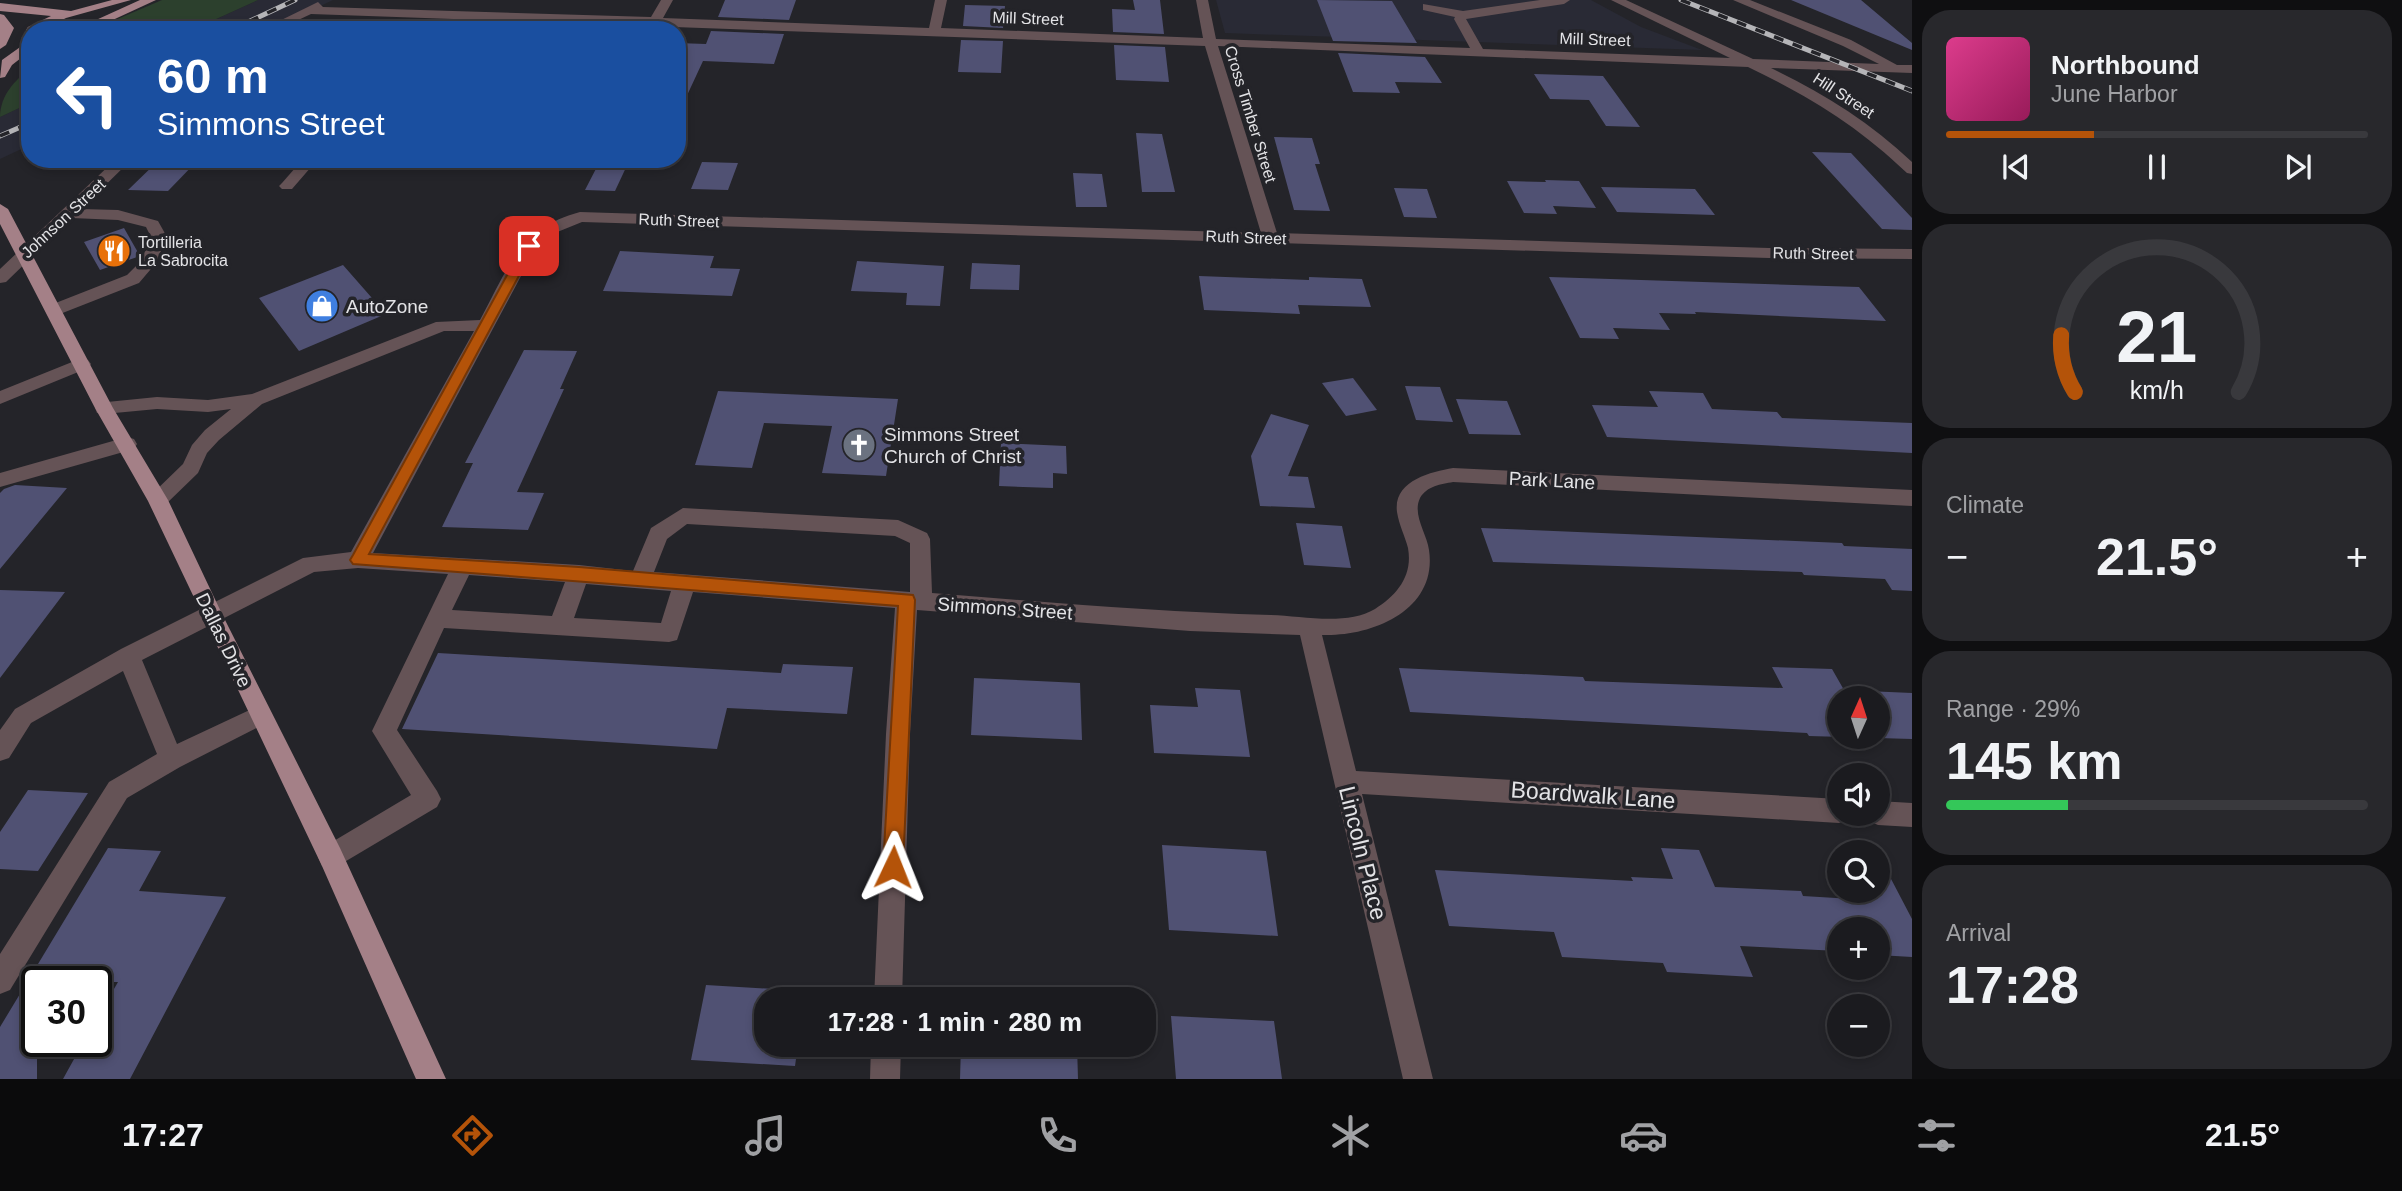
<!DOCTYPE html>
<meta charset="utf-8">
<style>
body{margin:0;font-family:Arial,sans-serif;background:#28282c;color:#f1f3f6;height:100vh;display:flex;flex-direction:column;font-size:26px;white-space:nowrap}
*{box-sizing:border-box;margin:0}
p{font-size:23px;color:#a0a1a4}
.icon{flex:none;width:38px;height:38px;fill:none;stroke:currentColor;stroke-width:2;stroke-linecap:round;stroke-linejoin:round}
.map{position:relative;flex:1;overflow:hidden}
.side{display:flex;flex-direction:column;gap:10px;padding:10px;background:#0f0f11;width:490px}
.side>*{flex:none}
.hud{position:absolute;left:21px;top:21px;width:665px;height:147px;border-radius:28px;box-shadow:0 4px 10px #0003,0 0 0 2px #39393d;background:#1a4fa0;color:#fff;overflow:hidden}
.needle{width:46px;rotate:3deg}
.buttons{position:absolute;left:1827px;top:686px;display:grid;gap:14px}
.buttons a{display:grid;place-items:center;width:63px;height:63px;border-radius:50%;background:#1b1b1f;box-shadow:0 4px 10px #0003,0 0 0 2px #39393d;font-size:35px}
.speed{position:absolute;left:21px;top:966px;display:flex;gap:14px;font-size:35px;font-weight:700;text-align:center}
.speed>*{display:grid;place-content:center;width:91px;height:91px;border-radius:50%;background:#1b1b1f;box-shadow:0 4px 10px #0003,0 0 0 2px #39393d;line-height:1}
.speed .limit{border:4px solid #111;border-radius:10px;background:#fff;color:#111}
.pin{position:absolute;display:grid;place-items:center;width:60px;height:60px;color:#fff;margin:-30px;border-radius:14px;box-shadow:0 4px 10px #0006}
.me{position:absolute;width:77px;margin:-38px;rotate:2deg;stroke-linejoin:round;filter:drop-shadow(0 0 5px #0008)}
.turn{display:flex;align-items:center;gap:24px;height:147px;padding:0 21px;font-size:32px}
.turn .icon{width:91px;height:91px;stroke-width:2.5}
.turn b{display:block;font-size:49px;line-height:60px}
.big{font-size:52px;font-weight:700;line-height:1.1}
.side .widget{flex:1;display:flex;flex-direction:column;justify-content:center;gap:10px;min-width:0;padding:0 24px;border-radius:28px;background:#28282c}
.side .dial{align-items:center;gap:0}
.dial svg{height:182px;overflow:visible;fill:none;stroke:#39393d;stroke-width:7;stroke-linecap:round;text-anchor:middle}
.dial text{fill:#f1f3f6;stroke:none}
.song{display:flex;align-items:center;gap:21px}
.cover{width:84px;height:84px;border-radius:10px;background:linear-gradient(135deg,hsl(330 70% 55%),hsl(330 70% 35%))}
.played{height:7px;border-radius:4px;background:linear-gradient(90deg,#b45309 35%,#39393d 35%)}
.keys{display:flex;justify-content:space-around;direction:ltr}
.heat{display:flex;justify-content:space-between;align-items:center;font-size:38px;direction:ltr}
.charge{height:10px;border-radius:5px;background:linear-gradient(90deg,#34c759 29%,#39393d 0)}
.trip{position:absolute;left:754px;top:987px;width:402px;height:70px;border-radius:28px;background:#1b1b1f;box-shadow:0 4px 10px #0003,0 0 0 2px #39393d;font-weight:700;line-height:70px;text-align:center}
.dock{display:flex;height:112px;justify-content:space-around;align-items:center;background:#0b0b0c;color:#a0a1a4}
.dock .icon{width:49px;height:49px}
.dock .current{color:#b45309}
.dock b{font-size:32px;color:#f1f3f6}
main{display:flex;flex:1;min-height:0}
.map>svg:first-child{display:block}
</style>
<main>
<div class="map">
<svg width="1912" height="1079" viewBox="0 0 1912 1079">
<rect width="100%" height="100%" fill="#242429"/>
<path fill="#292a35" d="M 258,0 L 333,0 L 270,30 L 192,30 Z
M 1216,0 L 1591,0 L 1641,27 L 1702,50 L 1225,33 Z
M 30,103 L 30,145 L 0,159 L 0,117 Z"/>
<path fill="#2c402d" d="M 162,0 L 258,0 L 192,30 L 92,30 Z
M 30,68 L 30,103 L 0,117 C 1,94 14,82 30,68 Z"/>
<path fill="#505173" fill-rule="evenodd" d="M 725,0 L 796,0 L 789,20 L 718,17 Z
M 1133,0 L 1160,0 L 1164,34 L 1113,32 L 1112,9 L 1135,10 Z
M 1317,0 L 1392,1 L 1417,43 L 1333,41 Z
M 1791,0 L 1861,0 L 1912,43 L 1912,50 Z
M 965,5 L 1005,6 L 1003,28 L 963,26 Z
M 711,31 L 784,34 L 774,64 L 703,61 L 677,117 L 677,43 L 706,44 Z
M 961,40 L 1003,41 L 1001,73 L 958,72 Z
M 1114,45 L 1165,47 L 1169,82 L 1116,80 Z
M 1338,53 L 1425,57 L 1442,83 L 1395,82 L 1400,93 L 1353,92 Z
M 1534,74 L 1603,76 L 1640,127 L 1606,126 L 1589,100 L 1550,99 Z
M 1136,133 L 1162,134 L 1175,192 L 1142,192 Z
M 1274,137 L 1312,138 L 1320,164 L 1315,164 L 1330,211 L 1294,210 Z
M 1812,152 L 1851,153 L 1912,218 L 1912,230 L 1882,229 Z
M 160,159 L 199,159 L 168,191 L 128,190 Z
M 601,159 L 630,159 L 615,191 L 585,190 Z
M 702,162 L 738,163 L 728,190 L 691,189 Z
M 1073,173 L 1102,174 L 1107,207 L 1076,207 Z
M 1545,180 L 1579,181 L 1596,208 L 1553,206 L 1557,214 L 1524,213 L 1507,181 L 1546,182 Z
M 1601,187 L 1695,189 L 1715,215 L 1617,212 Z
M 1394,188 L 1427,189 L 1437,218 L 1404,217 Z
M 124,228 L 140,256 L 100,270 L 84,242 Z
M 620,251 L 714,256 L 710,268 L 740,269 L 732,296 L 603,291 Z
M 857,261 L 944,266 L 940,306 L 906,305 L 907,293 L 851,291 Z
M 972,263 L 1020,265 L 1019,290 L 970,289 Z
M 343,265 L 386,314 L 299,351 L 259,298 Z
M 1199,276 L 1309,280 L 1309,277 L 1362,279 L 1371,307 L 1298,305 L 1300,314 L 1204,310 Z
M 1549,277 L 1859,287 L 1886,321 L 1695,312 L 1696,314 L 1659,313 L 1670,330 L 1613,328 L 1619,339 L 1580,338 Z
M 524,350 L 577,351 L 560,389 L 564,389 L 517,492 L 544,493 L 528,530 L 442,527 L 473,463 L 465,463 Z
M 1353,378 L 1377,410 L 1346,416 L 1322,383 Z
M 1405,386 L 1440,387 L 1453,422 L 1416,420 Z
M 718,391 L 898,399 L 886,476 L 822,473 L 832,426 L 764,423 L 752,468 L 695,465 Z
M 1649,391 L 1703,393 L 1712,409 L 1777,412 L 1782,418 L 1912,423 L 1912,453 L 1607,437 L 1592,405 L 1658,407 Z
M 1456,399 L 1507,401 L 1521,435 L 1469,434 Z
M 1271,414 L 1309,425 L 1288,476 L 1308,477 L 1315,508 L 1260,506 L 1251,456 Z
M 1001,443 L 1066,446 L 1067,474 L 1053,473 L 1053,488 L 999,486 Z
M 15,485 L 67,488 L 0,569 L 0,493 L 4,489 Z
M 1296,523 L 1342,526 L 1351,568 L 1304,565 Z
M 1481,528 L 1842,543 L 1844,546 L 1912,549 L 1912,591 L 1892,590 L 1885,579 L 1804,575 L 1802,572 L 1493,562 Z
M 0,590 L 65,592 L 0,678 Z
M 438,653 L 781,673 L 783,664 L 853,667 L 847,714 L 727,708 L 717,749 L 402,729 Z
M 1772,667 L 1832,669 L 1844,690 L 1912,693 L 1912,739 L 1809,736 L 1807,733 L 1410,712 L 1399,668 L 1583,677 L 1585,681 L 1783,688 ZM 1839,698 L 1878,698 L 1878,737 L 1839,737 Z
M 974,678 L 1080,683 L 1082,740 L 971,735 Z
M 1195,688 L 1240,690 L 1250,757 L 1154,753 L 1150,705 L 1198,707 Z
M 28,790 L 88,793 L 38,871 L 0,869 L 0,832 Z
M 1162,845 L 1266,851 L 1278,936 L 1169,930 Z
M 108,848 L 161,851 L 139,891 L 226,897 L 130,1079 L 63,1079 L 84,1041 L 96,1041 L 96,1020 L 118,982 L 37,982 L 37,1079 L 0,1079 L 0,1027 Z
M 1661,848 L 1699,850 L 1715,887 L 1801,891 L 1803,896 L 1869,900 L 1865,891 L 1878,891 L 1878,854 L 1912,919 L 1912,957 L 1878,955 L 1878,929 L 1839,929 L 1839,951 L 1740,946 L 1753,977 L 1667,972 L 1663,963 L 1562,957 L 1554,932 L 1449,926 L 1435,870 L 1633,881 L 1631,877 L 1673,879 Z
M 706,985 L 806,991 L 804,999 L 766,999 L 766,1045 L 798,1045 L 795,1066 L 691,1060 Z
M 964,987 L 1009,990 L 1009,999 L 963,999 Z
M 1171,1016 L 1274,1021 L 1282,1079 L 1176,1079 Z
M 961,1045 L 1077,1045 L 1078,1079 L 960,1079 Z"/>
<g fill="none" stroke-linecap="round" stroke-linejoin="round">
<path fill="#655356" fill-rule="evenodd" d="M 661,0 L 673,0 L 663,18 L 929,28 L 935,0 L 947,0 L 941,28 L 1203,38 L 1196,0 L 1208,0 L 1216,39 L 1470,48 L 1454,19 L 1455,17 L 1423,10 L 1423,4 L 1463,11 L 1540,0 L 1570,0 L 1564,4 L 1466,19 L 1483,49 L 1730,58 L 1611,0 L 1626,0 L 1753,59 L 1879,64 L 1843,46 L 1733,0 L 1750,0 L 1851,40 L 1897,65 L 1912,65 L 1912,73 L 1771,68 C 1823,93 1870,122 1912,162 L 1912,174 L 1907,173 C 1858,126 1809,96 1748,67 L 1218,46 L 1277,233 L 1769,248 L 1912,249 L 1912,259 L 1769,258 L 582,222 L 550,235 L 536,248 L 373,553 L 579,565 L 633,571 L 651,528 L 683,508 L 898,520 L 927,533 L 930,539 L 932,593 C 1045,602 1157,612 1271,615 C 1302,616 1347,626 1375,609 C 1397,595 1413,576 1408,548 C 1405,536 1399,525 1397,512 C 1393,481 1430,472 1453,468 L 1912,490 L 1912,506 L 1453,482 C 1441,484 1427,486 1420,498 C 1412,515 1427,534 1429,550 C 1438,611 1371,637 1322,635 L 1356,771 L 1839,799 L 1839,814 L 1851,814 L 1848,819 L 1839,823 L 1362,794 L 1433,1079 L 1403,1079 L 1300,635 L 1190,631 L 917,610 L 910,734 L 902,999 L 874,999 L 886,734 L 895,608 L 693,592 L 677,640 L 669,642 L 444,628 L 397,730 L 437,791 L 441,799 L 437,807 L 331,870 L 322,866 L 318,857 L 322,848 L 411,795 L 372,731 L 448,574 L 358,568 L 314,572 L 142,660 L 177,744 L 260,705 L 268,708 L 272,715 L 268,722 L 180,767 L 127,798 L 10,990 L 0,994 L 0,954 L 109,782 L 157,754 L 123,671 L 31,723 L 9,758 L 0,761 L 0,730 L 15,709 L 121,649 L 303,558 L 351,552 L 474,331 L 444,331 L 262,404 L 219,440 L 207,453 L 198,473 L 165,505 L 158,508 L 151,505 L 148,500 L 151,495 L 183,464 L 192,445 L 205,430 L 231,409 L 208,412 L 157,409 L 104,414 L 97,413 L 95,408 L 97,403 L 157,397 L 208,400 L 252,394 L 436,322 L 480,320 C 508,269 519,228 580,212 L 1261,233 L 1205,46 L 311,14 L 277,30 L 261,30 L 318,2 L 323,7 L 651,17 ZM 687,524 L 895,536 L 910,543 L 910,592 L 654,572 L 667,539 ZM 469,575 L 565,582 L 552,616 L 452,610 ZM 586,584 L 671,591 L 661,623 L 574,618 Z
M 116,159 L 132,159 L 81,209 L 118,210 L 158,221 L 167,237 L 156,263 L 139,283 L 60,314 L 48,314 L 45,310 L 48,306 L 127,275 L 141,261 L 151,237 L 146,227 L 118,220 L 72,218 L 6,282 L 0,283 L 0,269 Z
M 303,159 L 318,159 L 292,189 L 282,189 L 279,186 L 282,183 Z
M 82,358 L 88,360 L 91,364 L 88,368 L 0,404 L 0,391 Z
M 127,437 L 134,439 L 137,444 L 134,449 L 0,487 L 0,473 Z
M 1878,801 L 1912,803 L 1912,827 L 1878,825 L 1869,821 L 1866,814 L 1878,814 Z
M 871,1045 L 901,1045 L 900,1079 L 870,1079 Z"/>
<path fill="#a48087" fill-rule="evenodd" d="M 112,0 L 131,0 L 66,18 L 42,30 L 30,30 L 30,33 L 26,30 L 28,27 L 51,16 L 0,11 L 0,3 L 71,11 Z
M 140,0 L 156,0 L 91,30 L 74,30 Z
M 0,14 L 4,15 L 14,28 L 6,45 L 0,49 Z
M 30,40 L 30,51 L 12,65 L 5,77 L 0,78 L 2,60 Z
M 0,204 L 8,209 L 113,408 L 168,500 L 222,614 L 340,848 L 446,1079 L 416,1079 L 322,866 L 148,501 L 95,408 L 0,224 Z"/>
<defs>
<path id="rail" d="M 1681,0 L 1912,91
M 231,30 L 295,0
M 0,136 L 30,123"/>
</defs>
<use href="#rail" stroke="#b5b5b8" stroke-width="5"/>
<use href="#rail" stroke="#242429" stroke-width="3.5" stroke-dasharray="10" stroke-linecap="butt"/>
</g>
<path fill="#b45309" stroke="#753606" stroke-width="2" d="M 529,242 L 535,246 L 369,554 L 579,567 L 913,595 L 915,600 L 903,867 L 900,873 L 893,876 L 886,873 L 883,867 L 898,606 L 353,564 L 350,560 L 353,555 L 523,246 Z"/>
<defs>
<symbol id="restaurant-disc" viewBox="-11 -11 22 22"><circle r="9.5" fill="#e8710a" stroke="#242429"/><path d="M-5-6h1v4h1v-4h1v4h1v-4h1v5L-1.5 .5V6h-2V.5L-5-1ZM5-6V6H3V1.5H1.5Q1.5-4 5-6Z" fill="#fff"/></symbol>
<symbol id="shop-disc" viewBox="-11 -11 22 22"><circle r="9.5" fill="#3f7fe0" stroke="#242429"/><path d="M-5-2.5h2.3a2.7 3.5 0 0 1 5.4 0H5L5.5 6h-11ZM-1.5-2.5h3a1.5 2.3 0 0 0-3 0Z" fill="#fff"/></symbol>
<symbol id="church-disc" viewBox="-11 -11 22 22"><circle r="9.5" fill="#6b7280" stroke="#242429"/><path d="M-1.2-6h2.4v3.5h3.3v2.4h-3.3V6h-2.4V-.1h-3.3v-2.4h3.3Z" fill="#fff"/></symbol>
</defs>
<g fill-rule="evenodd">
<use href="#restaurant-disc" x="95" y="232" width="38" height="38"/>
<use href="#shop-disc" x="303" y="287" width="38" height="38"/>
<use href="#church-disc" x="840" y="426" width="38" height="38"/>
</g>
<g text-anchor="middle" stroke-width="7" stroke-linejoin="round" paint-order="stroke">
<g font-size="16" fill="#e3e3e6" stroke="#242429">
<text transform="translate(1028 18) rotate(2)" y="6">Mill Street</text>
<text transform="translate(1595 39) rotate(2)" y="6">Mill Street</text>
<text transform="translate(1844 95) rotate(33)" y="6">Hill Street</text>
<text transform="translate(1251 114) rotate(73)" y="6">Cross Timber Street</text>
<text transform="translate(63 218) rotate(-43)" y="6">Johnson Street</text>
<text transform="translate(679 220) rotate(2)" y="6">Ruth Street</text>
<text transform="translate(1246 237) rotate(2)" y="6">Ruth Street</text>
<text transform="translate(1813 253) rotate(1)" y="6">Ruth Street</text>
</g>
<g font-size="16" fill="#e3e3e6" stroke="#242429" text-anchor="start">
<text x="138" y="248">Tortilleria<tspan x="138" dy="18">La Sabrocita</tspan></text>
</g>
<g font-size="19" fill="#e3e3e6" stroke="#242429" text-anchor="start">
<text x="346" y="313">AutoZone</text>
<text x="884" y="441">Simmons Street<tspan x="884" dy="22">Church of Christ</tspan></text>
</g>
<g font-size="19" fill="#e3e3e6" stroke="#242429">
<text transform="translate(1552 480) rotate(3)" y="7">Park Lane</text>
<text transform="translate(1005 608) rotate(4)" y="7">Simmons Street</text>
<text transform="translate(224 640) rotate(64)" y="7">Dallas Drive</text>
</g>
<g font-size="23" fill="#e3e3e6" stroke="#242429">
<text transform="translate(1593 795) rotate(4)" y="8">Boardwalk Lane</text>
<text transform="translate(1363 853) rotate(76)" y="8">Lincoln Place</text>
</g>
</g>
</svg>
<div class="buttons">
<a><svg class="needle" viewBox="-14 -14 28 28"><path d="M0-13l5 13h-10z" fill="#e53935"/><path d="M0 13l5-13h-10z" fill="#a0a1a4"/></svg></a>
<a><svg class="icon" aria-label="sound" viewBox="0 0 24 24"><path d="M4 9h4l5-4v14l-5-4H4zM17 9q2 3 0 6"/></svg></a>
<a><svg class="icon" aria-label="search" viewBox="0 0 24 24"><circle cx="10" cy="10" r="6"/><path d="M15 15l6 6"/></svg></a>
<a>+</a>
<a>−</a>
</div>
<div class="speed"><div class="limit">30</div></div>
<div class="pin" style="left:529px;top:246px;background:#d93025"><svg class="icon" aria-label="arrive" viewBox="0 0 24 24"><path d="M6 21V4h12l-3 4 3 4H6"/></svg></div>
<svg class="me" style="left:893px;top:867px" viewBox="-20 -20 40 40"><path d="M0-17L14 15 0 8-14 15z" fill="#b45309" stroke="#fff" stroke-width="4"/></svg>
<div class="trip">17:28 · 1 min · 280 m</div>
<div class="hud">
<div class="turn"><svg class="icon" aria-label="left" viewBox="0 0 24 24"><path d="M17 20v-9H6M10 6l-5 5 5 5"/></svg><div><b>60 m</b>Simmons Street</div></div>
</div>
</div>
<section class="side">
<div class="widget">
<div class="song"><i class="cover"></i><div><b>Northbound</b><p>June Harbor</p></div></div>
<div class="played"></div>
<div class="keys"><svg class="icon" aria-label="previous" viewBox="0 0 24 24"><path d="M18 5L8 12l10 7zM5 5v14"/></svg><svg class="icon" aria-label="pause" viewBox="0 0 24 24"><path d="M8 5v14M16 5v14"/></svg><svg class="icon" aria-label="next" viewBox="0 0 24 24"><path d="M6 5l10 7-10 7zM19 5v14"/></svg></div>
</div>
<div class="widget dial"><svg viewBox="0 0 100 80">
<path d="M14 69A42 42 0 1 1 86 69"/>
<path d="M14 69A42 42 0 0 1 8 44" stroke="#b45309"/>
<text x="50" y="56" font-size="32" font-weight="700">21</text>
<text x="50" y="72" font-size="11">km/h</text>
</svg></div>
<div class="widget"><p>Climate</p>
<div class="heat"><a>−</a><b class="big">21.5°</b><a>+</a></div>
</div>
<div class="widget"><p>Range · 29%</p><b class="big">145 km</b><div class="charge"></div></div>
<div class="widget"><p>Arrival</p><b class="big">17:28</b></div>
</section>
</main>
<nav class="dock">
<b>17:27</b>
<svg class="icon current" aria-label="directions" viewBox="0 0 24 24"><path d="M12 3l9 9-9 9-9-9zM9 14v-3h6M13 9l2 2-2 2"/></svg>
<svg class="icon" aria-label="music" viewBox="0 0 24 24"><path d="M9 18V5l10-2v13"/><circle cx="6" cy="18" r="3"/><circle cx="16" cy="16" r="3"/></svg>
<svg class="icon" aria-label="phone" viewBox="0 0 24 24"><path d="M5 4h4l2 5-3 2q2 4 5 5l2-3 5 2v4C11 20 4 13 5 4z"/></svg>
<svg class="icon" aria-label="climate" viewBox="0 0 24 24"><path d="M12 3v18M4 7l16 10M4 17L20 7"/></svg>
<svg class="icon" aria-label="car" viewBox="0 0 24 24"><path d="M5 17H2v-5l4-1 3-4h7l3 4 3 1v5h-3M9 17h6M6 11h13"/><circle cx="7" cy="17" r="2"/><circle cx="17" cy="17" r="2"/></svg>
<svg class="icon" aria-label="filters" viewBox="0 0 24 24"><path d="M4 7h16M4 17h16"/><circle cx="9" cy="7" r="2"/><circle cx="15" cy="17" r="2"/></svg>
<b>21.5°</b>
</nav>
